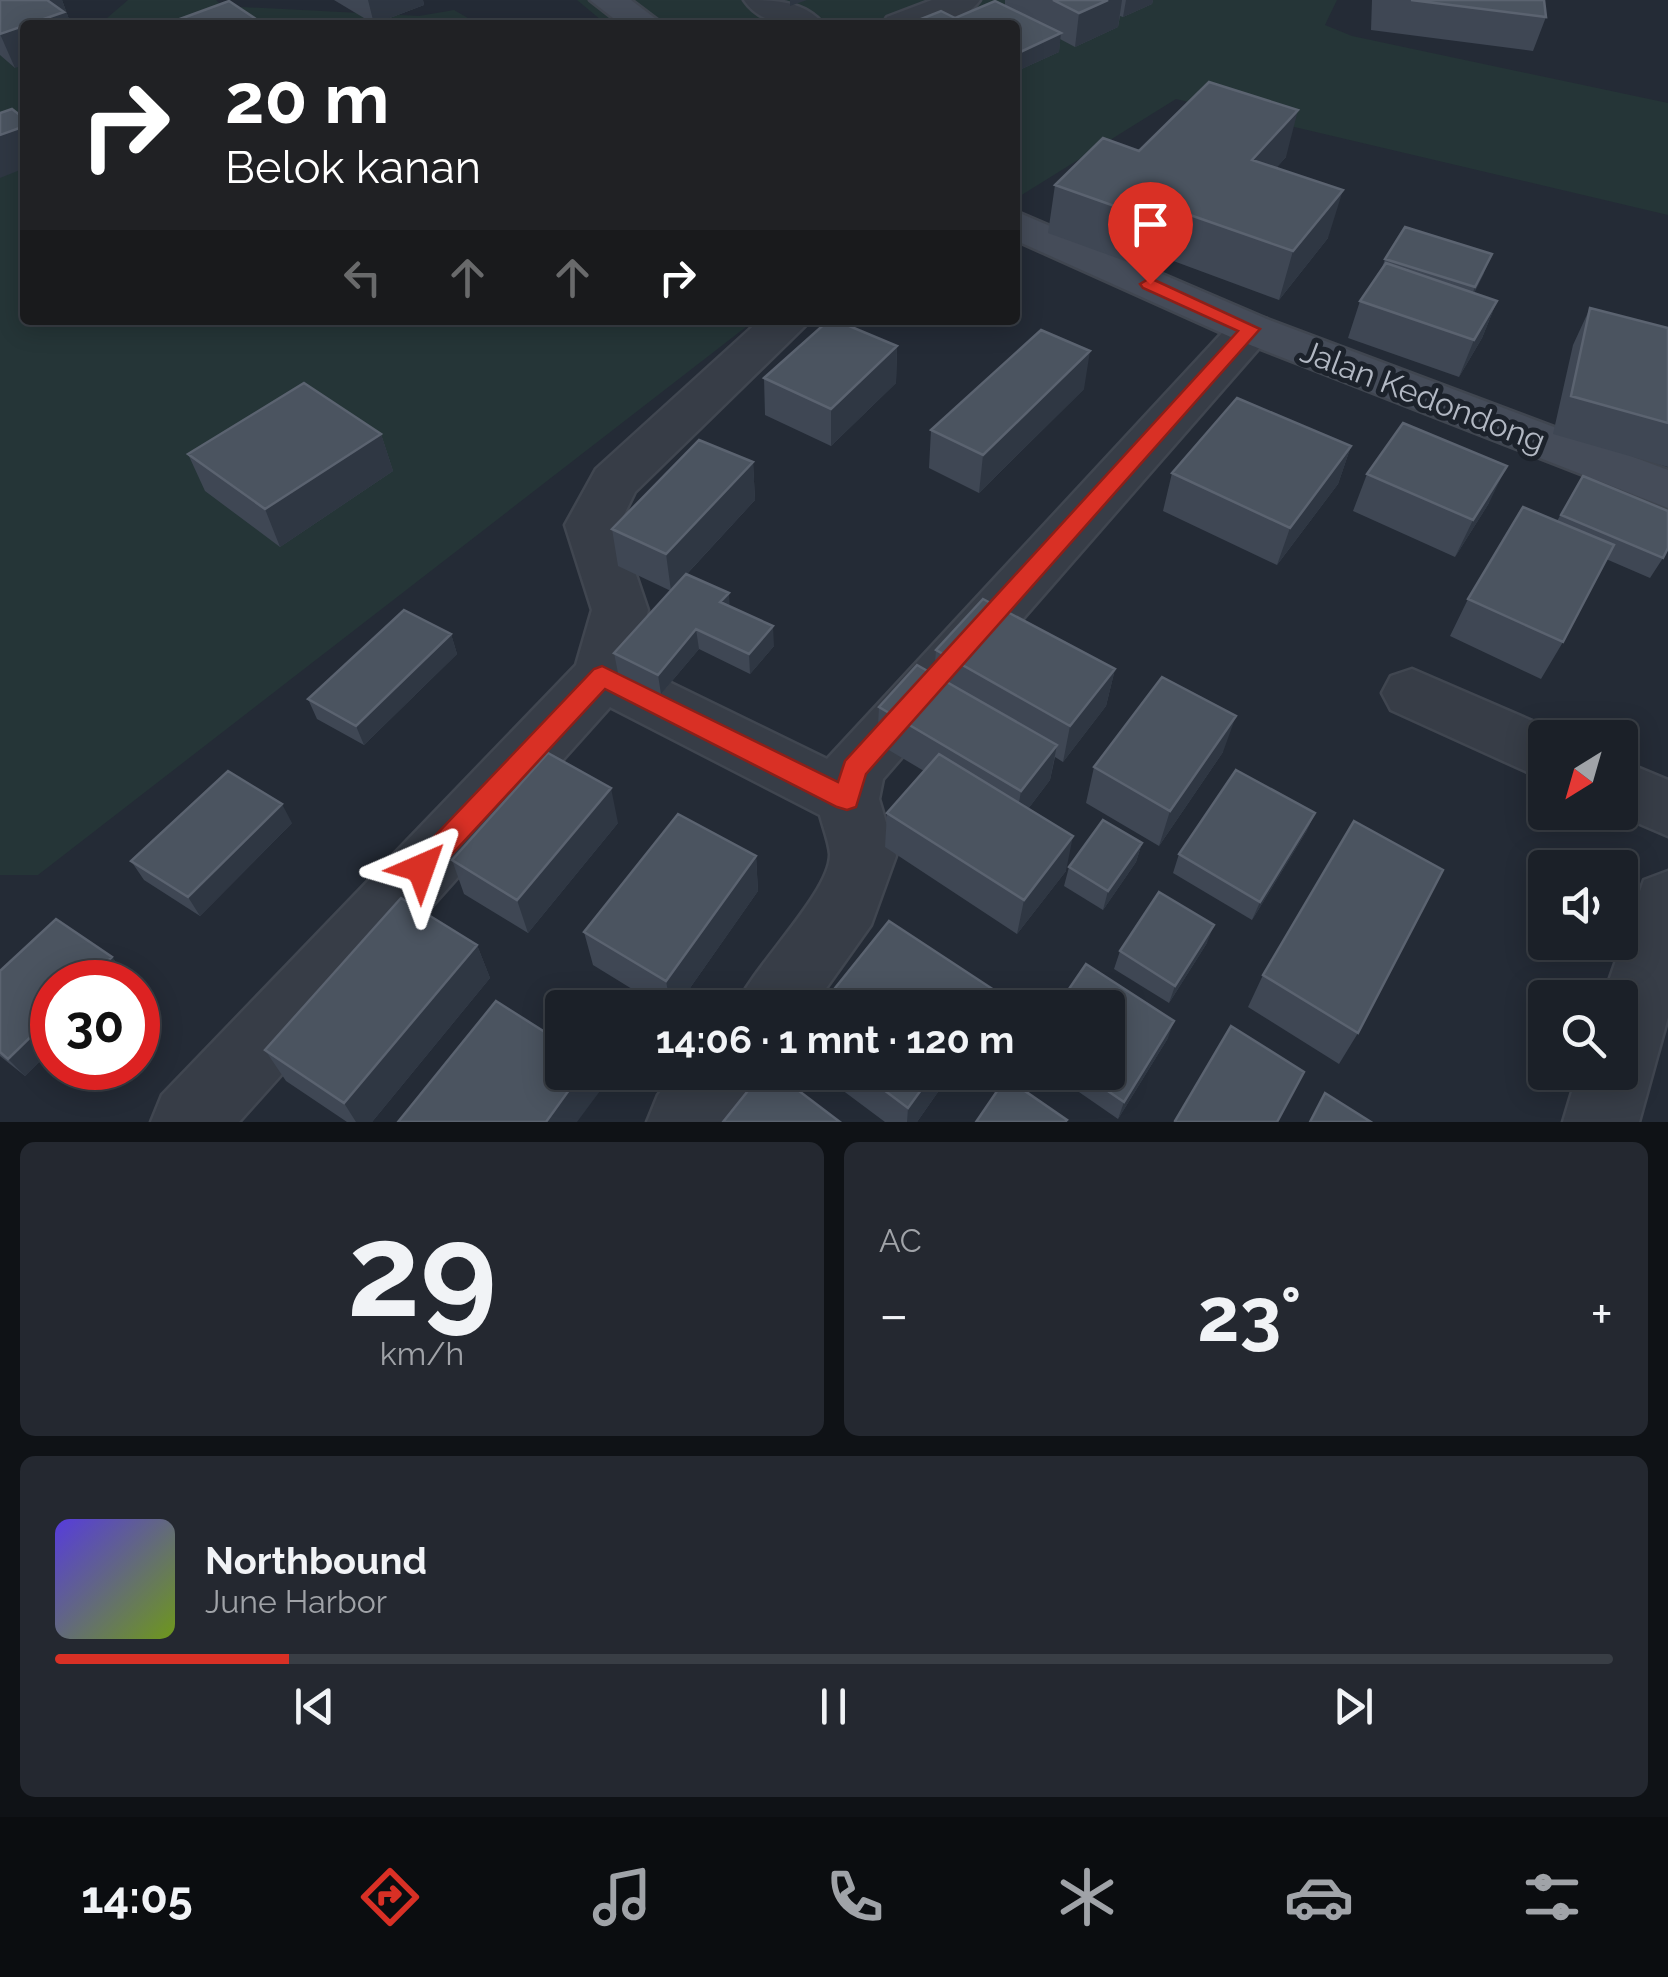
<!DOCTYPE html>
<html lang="id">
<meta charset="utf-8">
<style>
body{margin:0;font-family:Raleway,sans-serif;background:#242830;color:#f1f3f6;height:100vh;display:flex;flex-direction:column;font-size:38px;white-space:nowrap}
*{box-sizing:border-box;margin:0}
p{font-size:32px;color:#a0a3a8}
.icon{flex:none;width:55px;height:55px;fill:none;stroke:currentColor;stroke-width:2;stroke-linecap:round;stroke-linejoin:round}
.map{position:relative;height:1122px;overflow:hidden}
.sheet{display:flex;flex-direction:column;gap:20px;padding:20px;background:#0f1216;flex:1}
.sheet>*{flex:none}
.hud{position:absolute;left:20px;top:20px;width:1000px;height:305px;border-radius:10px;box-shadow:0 5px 25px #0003,0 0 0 2px #393e45;background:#202124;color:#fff;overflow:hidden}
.needle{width:65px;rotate:217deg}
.controls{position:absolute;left:1528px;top:720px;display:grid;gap:20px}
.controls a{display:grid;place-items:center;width:110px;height:110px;border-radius:10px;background:#1b2028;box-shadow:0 5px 25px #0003,0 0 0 2px #393e45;font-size:50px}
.speed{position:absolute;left:30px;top:960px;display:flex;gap:20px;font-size:50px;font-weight:700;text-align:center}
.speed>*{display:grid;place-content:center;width:130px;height:130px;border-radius:50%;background:#1b2028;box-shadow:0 5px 25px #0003,0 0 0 2px #393e45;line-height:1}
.speed .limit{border:15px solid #d22;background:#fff;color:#111}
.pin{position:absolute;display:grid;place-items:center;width:85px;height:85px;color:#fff;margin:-102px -42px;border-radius:50% 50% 50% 0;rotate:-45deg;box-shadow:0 0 10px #0007}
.pin .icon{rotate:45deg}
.me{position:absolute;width:110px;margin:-55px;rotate:43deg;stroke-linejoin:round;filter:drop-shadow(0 0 8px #0008)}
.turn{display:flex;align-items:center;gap:35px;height:210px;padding:0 40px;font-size:45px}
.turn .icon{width:130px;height:130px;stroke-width:2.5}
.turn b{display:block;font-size:70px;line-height:85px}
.lanes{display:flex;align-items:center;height:95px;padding:0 40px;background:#0003;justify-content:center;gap:50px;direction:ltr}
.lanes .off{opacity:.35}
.big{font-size:75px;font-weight:700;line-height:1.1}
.sheet .tile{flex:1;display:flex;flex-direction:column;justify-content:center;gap:15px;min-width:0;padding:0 35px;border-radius:15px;background:#242830}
.sheet .dial{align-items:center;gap:0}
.dial b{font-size:130px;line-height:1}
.song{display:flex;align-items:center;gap:30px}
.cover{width:120px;height:120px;border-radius:15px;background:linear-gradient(135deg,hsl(250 70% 55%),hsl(80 70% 35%))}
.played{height:10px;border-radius:5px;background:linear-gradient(90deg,#d93025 15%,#393e45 15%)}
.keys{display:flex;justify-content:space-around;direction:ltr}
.heat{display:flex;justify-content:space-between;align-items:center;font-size:55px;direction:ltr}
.sheet .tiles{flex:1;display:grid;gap:20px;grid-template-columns:1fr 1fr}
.tile:last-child{grid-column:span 2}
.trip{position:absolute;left:545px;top:990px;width:580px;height:100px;border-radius:10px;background:#1b2028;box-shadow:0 5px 25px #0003,0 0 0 2px #393e45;font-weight:700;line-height:100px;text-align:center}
.menu{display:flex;height:160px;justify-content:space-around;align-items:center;background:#0b0d10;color:#a0a3a8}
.menu .icon{width:70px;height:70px}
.menu .on{color:#d93025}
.menu b{font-size:45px;color:#f1f3f6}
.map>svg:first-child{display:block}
</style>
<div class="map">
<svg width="1668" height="1122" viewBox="0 0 1668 1122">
<rect width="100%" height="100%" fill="#242b36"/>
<path fill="#253537" d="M 128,0 L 216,0 L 222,6 L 419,16 L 454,10 L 480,25 L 86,25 L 107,18 Z
M 577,0 L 1337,0 L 1325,25 L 1352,36 L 1668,103 L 1668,215 L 1176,99 L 1015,199 L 1015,25 L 607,25 Z
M 25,45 L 25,320 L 755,320 L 38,875 L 0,875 L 0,53 Z"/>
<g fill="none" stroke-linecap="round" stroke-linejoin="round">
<defs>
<path id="street" d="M 744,0 C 772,0 805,0 824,25 C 795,25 762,27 744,0 Z
M 932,0 L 980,0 C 961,28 912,25 882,25 L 887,17 Z
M 1251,315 L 1267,319 L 1274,329 L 1267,339 L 883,779 L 879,799 L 896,856 L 871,925 L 812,1008 L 735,1008 C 753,966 831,892 830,854 C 829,842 823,827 820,815 L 610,707 L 239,1122 L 151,1122 L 162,1095 L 576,665 L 592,610 L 565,525 L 596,469 L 760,320 L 811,320 L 635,492 L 619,525 L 648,610 L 634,665 L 827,759 L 1235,319 Z
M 1412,669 L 1567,736 L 1545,738 L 1545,780 L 1391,710 L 1382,693 L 1391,676 Z
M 1620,760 L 1668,780 L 1668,836 L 1612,812 L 1620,812 Z
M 1668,871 L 1668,1017 L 1639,1122 L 1563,1122 L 1578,1072 L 1620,1072 L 1620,998 L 1603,998 L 1644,880 Z
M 676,1072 L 759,1072 L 748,1097 L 730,1122 L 647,1122 L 658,1095 Z"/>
<path id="secondary" d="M 590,0 L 631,0 L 664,25 L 622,25 Z
M 1015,211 L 1267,319 L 1668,470 L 1668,508 L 1235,339 L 1015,240 Z"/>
</defs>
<use href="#street" stroke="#404650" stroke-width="5"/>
<use href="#secondary" stroke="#404650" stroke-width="5"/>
<use href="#street" fill="#373d47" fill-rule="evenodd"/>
<use href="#secondary" fill="#454c59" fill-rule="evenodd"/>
</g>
<path fill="#3f4754" d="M 0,0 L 62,0 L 70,22 L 68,23 L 69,25 L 25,25 L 15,68 L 0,55 Z
M 334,0 L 423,0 L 424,5 L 374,24 Z
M 1005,0 L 1153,0 L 1152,4 L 1123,17 L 1120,16 L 1118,27 L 1075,47 L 1060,39 L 1059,52 L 1015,72 L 1015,25 L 955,18 L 1005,5 Z
M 1372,0 L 1544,0 L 1546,17 L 1533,51 L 1371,30 Z
M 1139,151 L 1286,157 L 1276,168 L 1328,238 L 1279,300 L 1141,249 L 1128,262 L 1048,233 L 1055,185 Z
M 1385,259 L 1484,273 L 1474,293 L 1497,301 L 1482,338 L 1459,377 L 1348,338 L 1360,301 L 1381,271 Z
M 1590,308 L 1668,328 L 1668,467 L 1553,434 L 1573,345 Z
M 897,346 L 896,383 L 831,446 L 765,415 L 764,378 Z
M 1084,389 L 979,493 L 929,468 L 931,430 Z
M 381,434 L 393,471 L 280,547 L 205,491 L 188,454 Z
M 1351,446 L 1338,484 L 1277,565 L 1163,511 L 1172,473 Z
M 753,462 L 755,500 L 687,574 L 730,606 L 774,646 L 750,674 L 699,649 L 661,694 L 618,673 L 614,653 L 671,591 L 618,566 L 612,529 Z
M 1367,474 L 1489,503 L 1455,557 L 1353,511 Z
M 1583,476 L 1663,558 L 1650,578 L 1606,559 L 1563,642 L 1541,679 L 1450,636 L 1468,599 L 1557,521 Z
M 451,634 L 457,654 L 364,745 L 317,719 L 308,699 Z
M 936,650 L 1115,669 L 1106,706 L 1063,762 L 1055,757 L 1050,780 L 1028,809 L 1066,871 L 1017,934 L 885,847 L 887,813 L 924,771 L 877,743 L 879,707 L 934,674 Z
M 1223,752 L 1159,846 L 1086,803 L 1094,767 Z
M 1315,813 L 1306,832 L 1252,920 L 1173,873 L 1179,854 Z
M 292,823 L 200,916 L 144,880 L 131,861 Z
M 618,823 L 528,933 L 464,894 L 452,860 Z
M 1142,843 L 1136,862 L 1103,910 L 1064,886 L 1069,867 Z
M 756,856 L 758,891 L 676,1008 L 663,1008 L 593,965 L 584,932 Z
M 1207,943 L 1169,1003 L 1114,969 L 1120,951 Z
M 477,945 L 490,978 L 372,1122 L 347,1122 L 286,1081 L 265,1050 Z
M 112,957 L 126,975 L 25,1076 L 0,1056 L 0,971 Z
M 1263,975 L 1358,1033 L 1339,1064 L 1248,1007 Z
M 1168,1038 L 1118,1119 L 1050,1072 L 1108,1072 Z
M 818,1072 L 952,1072 L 917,1122 L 885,1122 Z"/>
<path fill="#2f3743" d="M 28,0 L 62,0 L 70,22 L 68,23 L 69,25 L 26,25 Z
M 368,0 L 423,0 L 424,5 L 374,24 Z
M 790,0 L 807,0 L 790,6 Z
M 1108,0 L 1122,0 L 1118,27 L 1075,47 L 1079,13 Z
M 1126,0 L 1153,0 L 1152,4 L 1123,17 Z
M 25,25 L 25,65 L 15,68 L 0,34 Z
M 1061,33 L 1059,52 L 1015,72 L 1016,54 Z
M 1298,110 L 1286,157 L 1241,208 L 1252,160 Z
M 25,126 L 25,168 L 0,178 L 0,135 Z
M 1343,190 L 1328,238 L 1279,300 L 1293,251 Z
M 1150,201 L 1141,249 L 1128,262 L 1137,214 Z
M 1492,254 L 1484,273 L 1467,307 L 1475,287 Z
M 1497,301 L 1482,338 L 1459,377 L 1474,340 Z
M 897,346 L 896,383 L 831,446 L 831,409 Z
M 1090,351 L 1084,389 L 979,493 L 983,455 Z
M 381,434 L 393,471 L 280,547 L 265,509 Z
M 1351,446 L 1338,484 L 1277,565 L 1290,528 Z
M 753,462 L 755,500 L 671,591 L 666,554 Z
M 1507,466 L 1489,503 L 1455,557 L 1473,520 Z
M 729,593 L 730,613 L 720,602 Z
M 773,626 L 774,646 L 750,674 L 749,654 Z
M 696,629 L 699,649 L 661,694 L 658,675 Z
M 451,634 L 457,654 L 364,745 L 356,726 Z
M 1115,669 L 1106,706 L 1063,762 L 1070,726 Z
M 1236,716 L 1223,752 L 1159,846 L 1170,811 Z
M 1057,745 L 1050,780 L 1015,826 L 1021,791 Z
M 611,788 L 618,823 L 528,933 L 517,900 Z
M 282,804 L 292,823 L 200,916 L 188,897 Z
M 1315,813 L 1306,832 L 1252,920 L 1260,902 Z
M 1073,836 L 1066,871 L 1017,934 L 1024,900 Z
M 1142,843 L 1136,862 L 1103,910 L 1108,891 Z
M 756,856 L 758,891 L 676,1008 L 671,1008 L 666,981 Z
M 1214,925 L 1207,943 L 1169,1003 L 1175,986 Z
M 477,945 L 490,978 L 372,1122 L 356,1122 L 344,1103 Z
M 112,957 L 126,975 L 119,982 L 87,982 Z
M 994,990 L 990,1008 L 981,1008 Z
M 52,1016 L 52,1048 L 25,1076 L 8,1059 Z
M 1174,1021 L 1168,1038 L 1118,1119 L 1124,1102 Z
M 582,1072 L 594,1072 L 600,1091 L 577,1122 L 546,1122 Z
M 934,1072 L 952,1072 L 917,1122 L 907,1122 L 908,1108 Z"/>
<path fill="#4b5460" stroke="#5b6370" stroke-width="2.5" d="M 0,0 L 47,0 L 64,12 L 0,34 Z
M 1053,0 L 1108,0 L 1079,13 Z
M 1411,0 L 1544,0 L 1546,17 Z
M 229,1 L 265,25 L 188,25 L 180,19 Z
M 995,1 L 1061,33 L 1016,54 L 1015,25 L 969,25 L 955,18 Z
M 941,11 L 969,25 L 906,25 Z
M 1209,82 L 1298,110 L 1252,160 L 1343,190 L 1293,251 L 1150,201 L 1137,214 L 1055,185 L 1103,138 L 1139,151 Z
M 12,109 L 25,119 L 25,126 L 0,135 L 0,113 Z
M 1405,227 L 1492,254 L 1475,287 L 1385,259 Z
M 1386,263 L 1497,301 L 1474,340 L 1360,301 Z
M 1590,308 L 1668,328 L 1668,423 L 1571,396 Z
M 829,320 L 835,320 L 897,346 L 831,409 L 764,378 Z
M 1041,330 L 1090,351 L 983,455 L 931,430 Z
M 304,383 L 381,434 L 265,509 L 188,454 Z
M 1237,398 L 1351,446 L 1290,528 L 1172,473 Z
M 1403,423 L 1507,466 L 1473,520 L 1367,474 Z
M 699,440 L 753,462 L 666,554 L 612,529 Z
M 1583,476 L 1668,511 L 1668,548 L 1663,558 L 1561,515 Z
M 1523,507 L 1614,545 L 1563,642 L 1468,599 Z
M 686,574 L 729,593 L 720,602 L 773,626 L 749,654 L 696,629 L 658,675 L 614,653 Z
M 983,599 L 1115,669 L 1070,726 L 936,650 Z
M 404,610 L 451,634 L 356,726 L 308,699 Z
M 917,665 L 1057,745 L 1021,791 L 879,707 Z
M 1162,677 L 1236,716 L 1170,811 L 1094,767 Z
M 548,753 L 611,788 L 517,900 L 452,860 Z
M 939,754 L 1073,836 L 1024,900 L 887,813 Z
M 1236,770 L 1315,813 L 1260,902 L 1179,854 Z
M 228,771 L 282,804 L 188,897 L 131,861 Z
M 678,814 L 756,856 L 666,981 L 584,932 Z
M 1103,820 L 1142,843 L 1108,891 L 1069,867 Z
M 1354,821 L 1443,870 L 1358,1033 L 1263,975 Z
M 1159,892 L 1214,925 L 1175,986 L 1120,951 Z
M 401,898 L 477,945 L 344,1103 L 265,1050 Z
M 56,919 L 112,957 L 87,982 L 52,982 L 52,1016 L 8,1059 L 0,1052 L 0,971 Z
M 889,921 L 994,990 L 981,1008 L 819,1008 Z
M 1086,964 L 1174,1021 L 1124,1102 L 1080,1072 L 1108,1072 L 1108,1008 L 1056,1008 Z
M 496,1001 L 562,1043 L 562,1072 L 582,1072 L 546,1122 L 398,1122 Z
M 1231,1026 L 1304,1072 L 1277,1122 L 1176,1122 L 1175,1121 Z
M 763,1072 L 774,1072 L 840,1122 L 723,1122 Z
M 860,1072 L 934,1072 L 908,1108 Z
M 1006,1078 L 1067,1120 L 1065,1122 L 976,1122 Z
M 1325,1093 L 1371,1122 L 1310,1122 Z"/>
<path fill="#d93025" stroke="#8d1f18" stroke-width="2.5" d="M 1150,278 L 1260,329 L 866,774 L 856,807 L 847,810 L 837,807 L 605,689 L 431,877 L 421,880 L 412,877 L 408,868 L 412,860 L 594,669 L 602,666 L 838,782 L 845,761 L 1238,331 L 1143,288 L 1140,284 Z"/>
<g text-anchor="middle" stroke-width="10" stroke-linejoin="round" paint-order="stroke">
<g font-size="32" fill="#b2b8c3" stroke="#1c222b">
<text transform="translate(1423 396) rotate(21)" y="11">Jalan Kedondong</text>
</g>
</g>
</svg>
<div class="controls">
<a><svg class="needle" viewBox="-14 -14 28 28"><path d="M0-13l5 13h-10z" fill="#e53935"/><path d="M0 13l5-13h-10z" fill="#a0a3a8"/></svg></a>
<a><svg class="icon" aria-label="sound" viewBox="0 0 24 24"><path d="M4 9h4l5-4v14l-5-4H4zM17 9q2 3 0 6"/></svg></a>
<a><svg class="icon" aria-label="search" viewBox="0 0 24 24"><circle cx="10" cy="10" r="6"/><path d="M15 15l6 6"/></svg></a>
</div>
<div class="speed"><div class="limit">30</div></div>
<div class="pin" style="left:1150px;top:284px;background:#d93025"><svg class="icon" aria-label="arrive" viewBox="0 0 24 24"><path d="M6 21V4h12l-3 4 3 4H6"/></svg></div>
<svg class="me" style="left:421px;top:868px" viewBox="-20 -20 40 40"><path d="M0-17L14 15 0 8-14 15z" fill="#d93025" stroke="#fff" stroke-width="4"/></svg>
<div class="trip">14:06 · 1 mnt · 120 m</div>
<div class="hud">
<div class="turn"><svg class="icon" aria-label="right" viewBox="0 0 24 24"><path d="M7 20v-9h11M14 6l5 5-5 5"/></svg><div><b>20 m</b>Belok kanan</div></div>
<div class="lanes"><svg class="icon off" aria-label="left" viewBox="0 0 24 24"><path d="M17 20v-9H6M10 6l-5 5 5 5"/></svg><svg class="icon off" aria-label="ahead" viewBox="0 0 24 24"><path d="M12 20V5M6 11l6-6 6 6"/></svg><svg class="icon off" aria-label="ahead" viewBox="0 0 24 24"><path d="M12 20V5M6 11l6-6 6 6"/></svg><svg class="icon" aria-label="right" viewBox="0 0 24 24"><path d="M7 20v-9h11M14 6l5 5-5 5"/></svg></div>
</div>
</div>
<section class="sheet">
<div class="tiles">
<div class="tile dial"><b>29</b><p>km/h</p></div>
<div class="tile"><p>AC</p>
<div class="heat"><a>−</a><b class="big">23°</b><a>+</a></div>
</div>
<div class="tile">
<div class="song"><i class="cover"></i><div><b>Northbound</b><p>June Harbor</p></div></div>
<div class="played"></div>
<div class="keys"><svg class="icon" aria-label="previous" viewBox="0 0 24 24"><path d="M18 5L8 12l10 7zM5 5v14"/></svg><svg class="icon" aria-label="pause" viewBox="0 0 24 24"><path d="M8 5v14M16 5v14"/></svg><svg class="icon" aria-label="next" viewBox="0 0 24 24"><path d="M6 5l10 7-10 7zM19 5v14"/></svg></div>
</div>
</div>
</section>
<nav class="menu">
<b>14:05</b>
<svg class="icon on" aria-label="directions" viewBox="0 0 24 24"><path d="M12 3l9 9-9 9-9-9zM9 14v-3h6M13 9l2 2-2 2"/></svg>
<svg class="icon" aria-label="music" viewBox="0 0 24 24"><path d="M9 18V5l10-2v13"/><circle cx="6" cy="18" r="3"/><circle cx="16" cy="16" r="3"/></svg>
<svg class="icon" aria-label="phone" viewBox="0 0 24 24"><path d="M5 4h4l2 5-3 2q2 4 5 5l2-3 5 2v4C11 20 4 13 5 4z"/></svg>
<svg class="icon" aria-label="climate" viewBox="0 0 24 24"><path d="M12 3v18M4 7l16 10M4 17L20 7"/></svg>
<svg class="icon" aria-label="car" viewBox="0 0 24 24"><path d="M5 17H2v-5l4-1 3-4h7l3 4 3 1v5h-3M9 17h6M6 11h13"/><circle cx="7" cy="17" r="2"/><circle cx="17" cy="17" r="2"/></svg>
<svg class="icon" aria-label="filters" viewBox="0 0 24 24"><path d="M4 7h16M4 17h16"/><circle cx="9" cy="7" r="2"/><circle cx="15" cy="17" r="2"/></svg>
</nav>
